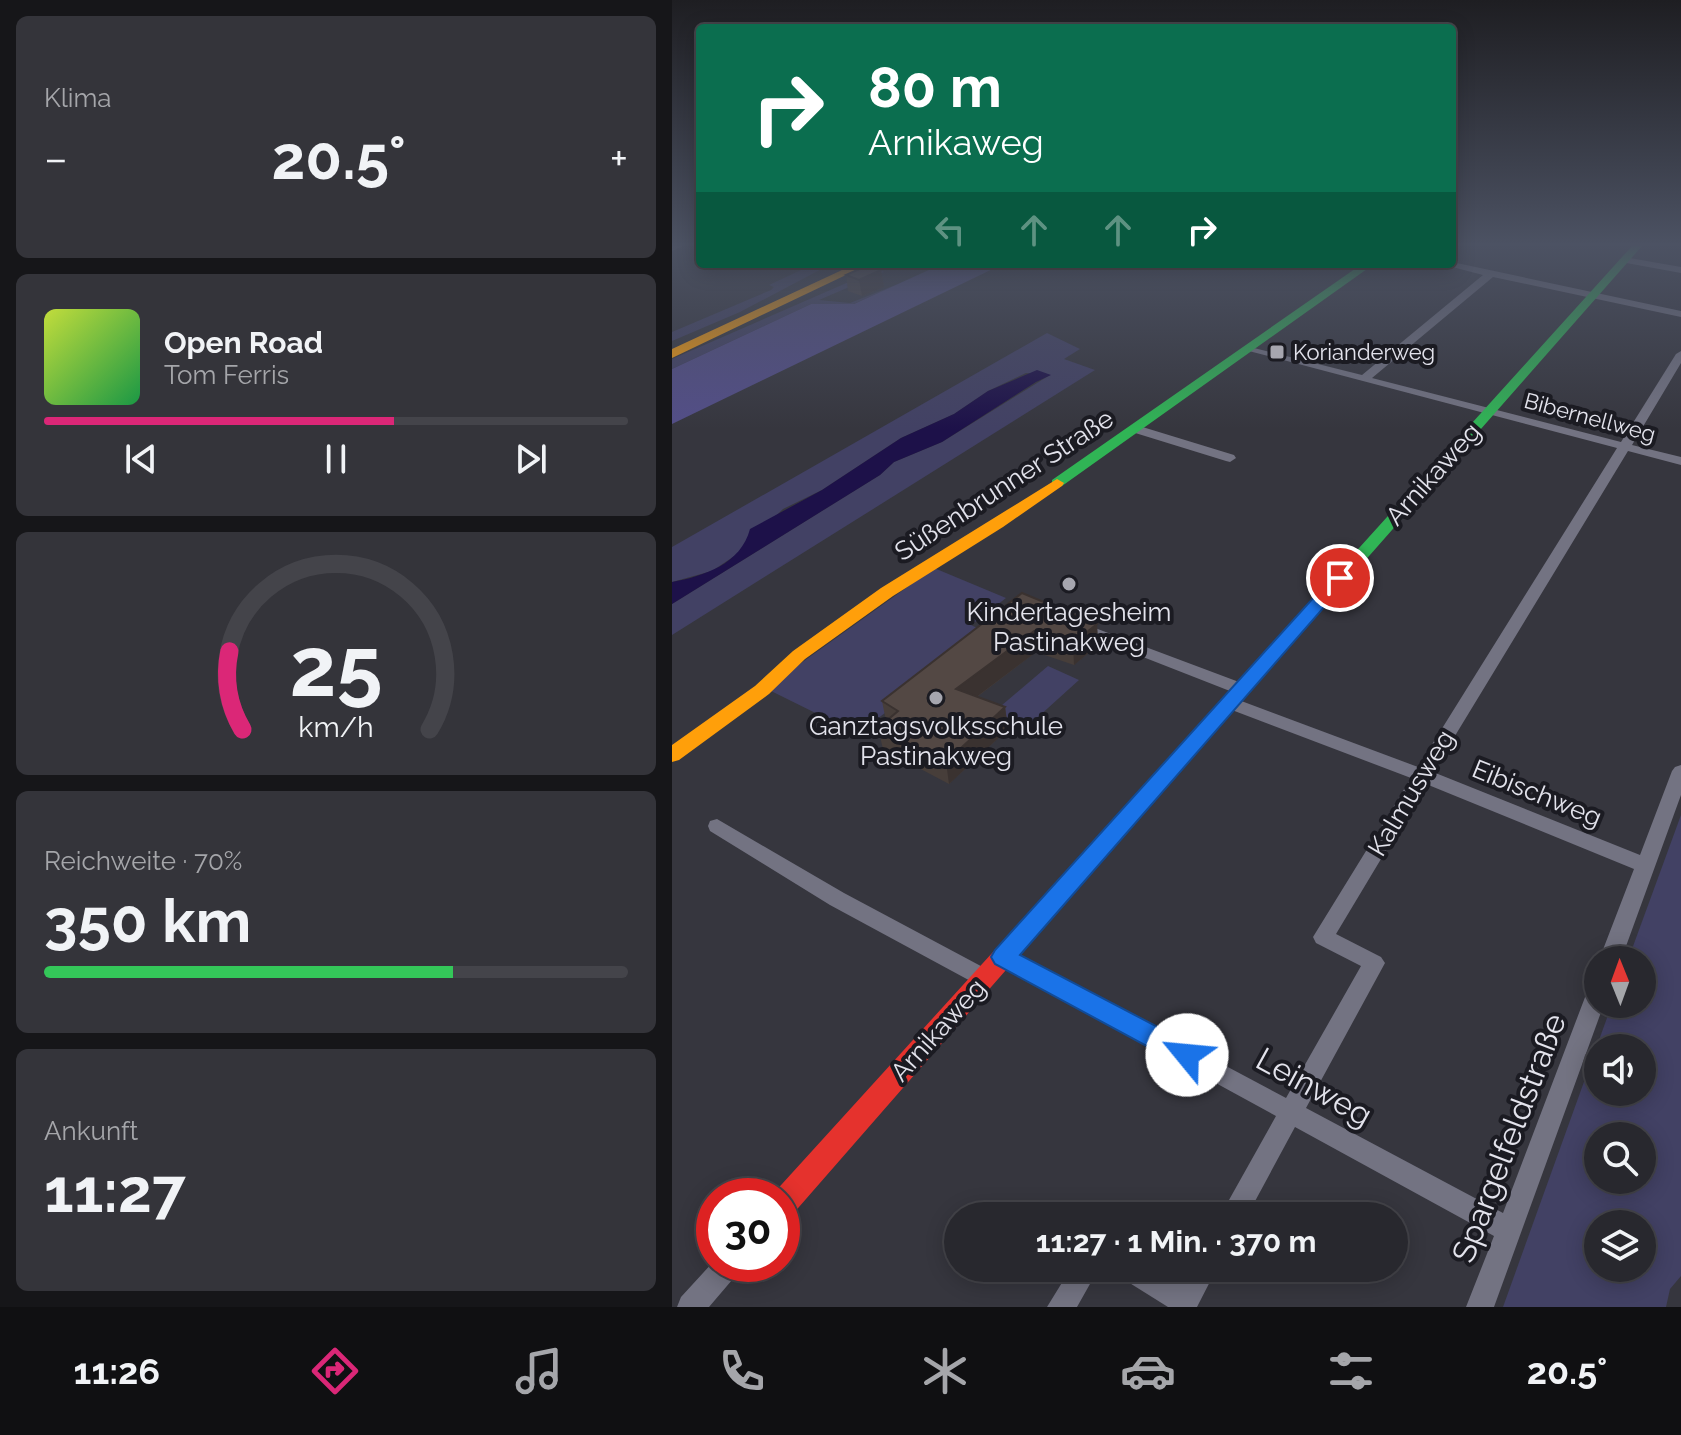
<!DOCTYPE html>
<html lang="de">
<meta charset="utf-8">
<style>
body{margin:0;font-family:Raleway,sans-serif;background:#34343a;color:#f1f3f6;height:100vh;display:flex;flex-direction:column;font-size:30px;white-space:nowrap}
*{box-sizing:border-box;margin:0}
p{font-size:26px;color:#a5a6aa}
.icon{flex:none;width:44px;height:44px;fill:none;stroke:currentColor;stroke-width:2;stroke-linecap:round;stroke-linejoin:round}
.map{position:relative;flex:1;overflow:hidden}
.panel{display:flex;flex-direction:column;gap:16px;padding:16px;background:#161619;width:672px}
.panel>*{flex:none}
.top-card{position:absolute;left:24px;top:24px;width:760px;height:244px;border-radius:8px;box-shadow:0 4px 20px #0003,0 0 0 2px #44444a;background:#0b6e4f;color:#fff;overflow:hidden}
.needle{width:52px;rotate:359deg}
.tools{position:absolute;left:912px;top:946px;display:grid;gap:16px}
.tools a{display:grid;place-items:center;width:72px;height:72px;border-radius:50%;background:#28282e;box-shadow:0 4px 20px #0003,0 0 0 2px #44444a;font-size:40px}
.speed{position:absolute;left:24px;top:1178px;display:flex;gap:16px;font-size:40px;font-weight:700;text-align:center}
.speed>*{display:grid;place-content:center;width:104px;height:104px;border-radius:50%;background:#28282e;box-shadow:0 4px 20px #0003,0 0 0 2px #44444a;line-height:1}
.speed .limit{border:12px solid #d22;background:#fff;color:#111}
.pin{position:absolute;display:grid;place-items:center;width:68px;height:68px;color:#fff;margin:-34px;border:4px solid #fff;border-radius:50%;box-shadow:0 2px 8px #0007}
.me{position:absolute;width:88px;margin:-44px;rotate:298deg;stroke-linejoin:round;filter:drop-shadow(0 0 6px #0008)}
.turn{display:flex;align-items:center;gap:28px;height:168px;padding:0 40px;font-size:36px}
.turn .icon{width:104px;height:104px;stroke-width:2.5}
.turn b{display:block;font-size:56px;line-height:68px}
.lanes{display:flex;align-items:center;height:76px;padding:0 40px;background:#0003;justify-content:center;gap:40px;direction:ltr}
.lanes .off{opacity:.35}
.big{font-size:60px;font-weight:700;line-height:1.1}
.panel .tile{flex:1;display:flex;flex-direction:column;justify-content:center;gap:12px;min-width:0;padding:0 28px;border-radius:12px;background:#34343a}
.panel .dial{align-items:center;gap:0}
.dial svg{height:208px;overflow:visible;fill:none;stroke:#44444a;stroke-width:7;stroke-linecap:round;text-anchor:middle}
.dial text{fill:#f1f3f6;stroke:none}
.song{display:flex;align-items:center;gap:24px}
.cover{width:96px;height:96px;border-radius:12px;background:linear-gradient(135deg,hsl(70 70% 55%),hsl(140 70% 35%))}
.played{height:8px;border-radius:4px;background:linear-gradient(90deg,#db2777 60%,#44444a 60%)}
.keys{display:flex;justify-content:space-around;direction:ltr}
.heat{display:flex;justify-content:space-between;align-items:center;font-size:44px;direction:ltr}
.charge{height:12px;border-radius:6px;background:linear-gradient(90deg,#34c759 70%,#44444a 0)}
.trip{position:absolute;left:272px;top:1202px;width:464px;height:80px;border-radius:40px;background:#28282e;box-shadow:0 4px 20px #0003,0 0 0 2px #44444a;font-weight:700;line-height:80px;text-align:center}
.tabs{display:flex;height:128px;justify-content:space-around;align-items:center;background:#101012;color:#a5a6aa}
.tabs .icon{width:56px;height:56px}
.tabs .active{color:#db2777}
.tabs b{font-size:36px;color:#f1f3f6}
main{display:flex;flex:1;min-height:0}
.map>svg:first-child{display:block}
</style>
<main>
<section class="panel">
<div class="tile"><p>Klima</p>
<div class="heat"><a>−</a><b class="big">20.5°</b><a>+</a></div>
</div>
<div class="tile">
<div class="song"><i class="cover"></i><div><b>Open Road</b><p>Tom Ferris</p></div></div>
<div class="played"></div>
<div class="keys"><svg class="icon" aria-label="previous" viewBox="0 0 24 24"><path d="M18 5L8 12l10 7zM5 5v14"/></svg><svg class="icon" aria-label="pause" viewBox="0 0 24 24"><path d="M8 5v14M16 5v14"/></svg><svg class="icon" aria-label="next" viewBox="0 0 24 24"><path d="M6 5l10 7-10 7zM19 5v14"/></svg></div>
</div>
<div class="tile dial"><svg viewBox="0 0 100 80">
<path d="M14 69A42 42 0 1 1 86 69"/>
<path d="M14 69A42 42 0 0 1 9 39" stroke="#db2777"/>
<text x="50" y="56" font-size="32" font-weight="700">25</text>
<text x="50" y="72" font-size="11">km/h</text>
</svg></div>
<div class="tile"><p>Reichweite · 70%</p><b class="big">350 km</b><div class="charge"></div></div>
<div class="tile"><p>Ankunft</p><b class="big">11:27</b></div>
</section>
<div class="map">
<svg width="1009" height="1307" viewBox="0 0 1009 1307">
<rect width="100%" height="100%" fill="#36363e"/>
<path fill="#424164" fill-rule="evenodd" d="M 142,264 L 159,264 L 68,312 L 0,341 L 0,332 L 99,290 L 102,287 L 97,285 Z
M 218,264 L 224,264 L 210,270 L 212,272 L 147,300 L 178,303 L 231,282 L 177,306 L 139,304 L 0,369 L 0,359 Z
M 375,333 L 408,349 L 392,359 L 423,370 L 0,635 L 0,604 L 208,475 L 222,462 L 270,442 L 378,375 L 354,373 L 316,391 L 282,414 L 229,438 L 150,490 L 111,509 L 64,555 L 40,571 L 0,582 L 0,547 Z
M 262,568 L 334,598 L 299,625 L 315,633 L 186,734 L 97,690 L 111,676 Z
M 376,666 L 407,680 L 355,727 L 323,711 Z
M 1009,815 L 1009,1276 L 998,1289 L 994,1307 L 831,1307 L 940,1004 L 970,1004 L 970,960 L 956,960 ZM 926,1048 L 970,1048 L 970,1092 L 926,1092 ZM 926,1136 L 970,1136 L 970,1180 L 926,1180 ZM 926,1224 L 970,1224 L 970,1268 L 926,1268 Z"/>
<path fill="#534e88" d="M 270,264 L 331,264 L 0,424 L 0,369 L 139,304 L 182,304 Z"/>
<path fill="#1d1149" d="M 365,370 L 379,375 L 364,382 L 270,442 L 222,462 L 208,475 L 0,604 L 0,582 C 32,576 69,564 78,529 L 150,490 L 229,438 L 282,414 L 316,391 Z"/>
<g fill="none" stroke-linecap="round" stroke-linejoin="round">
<path fill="#737382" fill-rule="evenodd" d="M 0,246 L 11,246 L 0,251 Z
M 952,257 L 1009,267 L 1009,273 L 949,262 L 947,260 Z
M 780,262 L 1009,311 L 1009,317 L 821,277 L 700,378 L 949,442 L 1004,354 L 1009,351 L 1009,363 L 960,445 L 1009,457 L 1009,465 L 956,451 L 761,772 L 968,855 L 1000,771 L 1003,767 L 1009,765 L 1009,795 L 949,960 L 927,960 L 962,869 L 754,784 L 664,934 L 709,957 L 713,963 L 634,1108 L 831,1213 L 915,992 L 918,985 L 926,983 L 926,1004 L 932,1004 L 822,1307 L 794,1307 L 822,1236 L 623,1127 L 575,1216 L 548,1216 L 604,1116 L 324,963 L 320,957 L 324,951 L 331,948 L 338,951 L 614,1098 L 689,966 L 644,943 L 641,937 L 739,778 L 552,707 L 550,703 L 558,697 L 564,699 L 746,767 L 945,448 L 573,350 L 578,347 L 690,375 L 811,275 L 769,264 Z
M 464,425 L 562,455 L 564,458 L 558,462 L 554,461 L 460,432 L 460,426 Z
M 407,622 L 575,685 L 577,689 L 569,694 L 563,693 L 402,630 L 399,627 Z
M 45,819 L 172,893 L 320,972 L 323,978 L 320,984 L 312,987 L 304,984 L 158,905 L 38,831 L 36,826 L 38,821 Z
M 42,1261 L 42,1264 L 70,1264 L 66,1273 L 37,1307 L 5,1307 L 9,1297 Z
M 399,1268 L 427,1268 L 405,1307 L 375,1307 Z
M 444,1268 L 482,1268 L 508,1284 L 517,1268 L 545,1268 L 525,1307 L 496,1307 L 448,1277 Z"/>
<path fill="#30b455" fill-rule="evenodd" d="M 960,246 L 970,246 L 485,797 L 471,797 L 468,792 L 471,787 Z
M 690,264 L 702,264 L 390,486 L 380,486 L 380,480 Z"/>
<path fill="#ff9f0a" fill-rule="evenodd" d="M 183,264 L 197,264 L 0,358 L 0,349 Z
M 385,479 L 392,483 L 390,486 L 331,527 L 221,596 L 133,659 L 97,694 L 7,760 L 0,762 L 0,745 L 83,686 L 121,651 L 209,588 Z"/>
<path fill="#e5322d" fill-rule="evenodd" d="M 478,785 L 485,787 L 488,792 L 485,797 L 120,1215 L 110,1219 L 110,1196 L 100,1195 L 471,787 Z"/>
</g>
<path fill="#473e3a" d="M 209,270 L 212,287 L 190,296 L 176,291 L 174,275 Z
M 350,593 L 425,624 L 426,645 L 402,665 L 364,652 L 305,697 L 333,707 L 336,729 L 277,784 L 211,749 L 206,728 L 214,721 L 210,701 Z"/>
<path fill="#3a3230" d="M 209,270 L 212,287 L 190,296 L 187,280 Z
M 425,624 L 426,645 L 402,665 L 401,643 Z
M 362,631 L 364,652 L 287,710 L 284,689 Z
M 333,707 L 336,729 L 277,784 L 274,762 Z"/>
<path fill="#534844" stroke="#3a3230" stroke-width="2" d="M 194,266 L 209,270 L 187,280 L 174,275 Z
M 350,593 L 425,624 L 401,643 L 362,631 L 284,689 L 333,707 L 274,762 L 206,728 L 226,711 L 210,701 Z"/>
<linearGradient id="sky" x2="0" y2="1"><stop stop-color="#1e1e22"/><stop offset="0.57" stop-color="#4c5263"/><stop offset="1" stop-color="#4c5263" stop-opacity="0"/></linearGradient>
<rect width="1009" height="429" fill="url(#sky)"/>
<path fill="#1a73e8" stroke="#114b97" stroke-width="2" d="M 668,573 L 676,578 L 674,582 L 348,955 L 524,1047 L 528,1055 L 524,1063 L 515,1066 L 506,1063 L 323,964 L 319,957 L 323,950 L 662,575 Z"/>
<g fill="#a6a6af" stroke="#1b1b22" stroke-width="3">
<rect x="597" y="344" width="16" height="16" rx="4"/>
<circle cx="397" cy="584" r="8"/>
<circle cx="264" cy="698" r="8"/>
</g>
<g text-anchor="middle" stroke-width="8" stroke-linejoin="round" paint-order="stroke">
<g font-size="22" fill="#e3e3ec" stroke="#1b1b22" text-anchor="start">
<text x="621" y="360">Korianderweg</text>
</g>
<g font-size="22" fill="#e3e3ec" stroke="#1b1b22">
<text transform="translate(918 417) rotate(15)" y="8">Bibernellweg</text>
</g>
<g font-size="26" fill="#e3e3ec" stroke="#1b1b22">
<text transform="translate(761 474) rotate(-48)" y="9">Arnikaweg</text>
<text transform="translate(332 485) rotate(-33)" y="9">Süßenbrunner Straße</text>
<text transform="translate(739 793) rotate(-59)" y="9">Kalmusweg</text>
<text transform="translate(865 793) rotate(22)" y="9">Eibischweg</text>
<text transform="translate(266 1030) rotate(-48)" y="9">Arnikaweg</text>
</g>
<g font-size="26" fill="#e3e3ec" stroke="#1b1b22">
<text x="397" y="621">Kindertagesheim<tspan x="397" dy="30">Pastinakweg</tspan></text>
<text x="264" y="735">Ganztagsvolksschule<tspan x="264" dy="30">Pastinakweg</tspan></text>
</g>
<g font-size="32" fill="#e3e3ec" stroke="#1b1b22">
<text transform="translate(642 1087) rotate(29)" y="11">Leinweg</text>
<text transform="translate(837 1138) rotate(-69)" y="11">Spargelfeldstraße</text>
</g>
</g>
</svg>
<div class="tools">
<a><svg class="needle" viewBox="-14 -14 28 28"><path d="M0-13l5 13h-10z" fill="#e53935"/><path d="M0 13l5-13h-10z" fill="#a5a6aa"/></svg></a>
<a><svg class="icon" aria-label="sound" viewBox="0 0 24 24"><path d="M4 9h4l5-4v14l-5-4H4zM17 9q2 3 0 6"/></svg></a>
<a><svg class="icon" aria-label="search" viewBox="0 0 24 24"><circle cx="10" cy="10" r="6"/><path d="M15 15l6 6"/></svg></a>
<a><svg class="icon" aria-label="layers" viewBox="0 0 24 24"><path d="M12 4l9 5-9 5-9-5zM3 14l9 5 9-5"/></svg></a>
</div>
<div class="speed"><div class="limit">30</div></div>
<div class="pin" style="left:668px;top:578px;background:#d93025"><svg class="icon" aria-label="arrive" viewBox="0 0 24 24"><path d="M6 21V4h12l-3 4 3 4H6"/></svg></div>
<svg class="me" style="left:515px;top:1055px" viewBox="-20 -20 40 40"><circle r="19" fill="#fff"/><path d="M0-13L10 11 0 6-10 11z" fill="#1a73e8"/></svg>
<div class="trip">11:27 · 1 Min. · 370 m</div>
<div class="top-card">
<div class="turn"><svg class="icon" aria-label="right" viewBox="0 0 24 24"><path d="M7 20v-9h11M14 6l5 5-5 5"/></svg><div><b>80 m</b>Arnikaweg</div></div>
<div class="lanes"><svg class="icon off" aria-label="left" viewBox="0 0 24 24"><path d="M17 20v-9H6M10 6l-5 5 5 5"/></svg><svg class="icon off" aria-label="ahead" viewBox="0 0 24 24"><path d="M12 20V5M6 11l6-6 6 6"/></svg><svg class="icon off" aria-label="ahead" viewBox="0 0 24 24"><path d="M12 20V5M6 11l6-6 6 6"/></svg><svg class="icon" aria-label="right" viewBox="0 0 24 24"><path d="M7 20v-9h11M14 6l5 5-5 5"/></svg></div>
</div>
</div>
</main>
<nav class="tabs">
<b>11:26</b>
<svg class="icon active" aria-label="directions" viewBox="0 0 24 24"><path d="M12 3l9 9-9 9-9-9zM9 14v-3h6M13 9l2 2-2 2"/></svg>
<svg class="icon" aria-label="music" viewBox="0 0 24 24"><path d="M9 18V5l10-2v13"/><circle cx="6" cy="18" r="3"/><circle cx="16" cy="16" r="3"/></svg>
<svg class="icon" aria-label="phone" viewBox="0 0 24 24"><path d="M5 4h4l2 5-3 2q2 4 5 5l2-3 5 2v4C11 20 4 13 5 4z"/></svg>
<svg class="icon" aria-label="climate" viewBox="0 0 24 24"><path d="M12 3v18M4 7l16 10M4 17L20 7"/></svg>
<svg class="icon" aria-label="car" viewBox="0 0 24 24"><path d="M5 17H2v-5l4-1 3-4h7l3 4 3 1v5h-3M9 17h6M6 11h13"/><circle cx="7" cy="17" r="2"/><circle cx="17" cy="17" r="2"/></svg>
<svg class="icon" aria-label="filters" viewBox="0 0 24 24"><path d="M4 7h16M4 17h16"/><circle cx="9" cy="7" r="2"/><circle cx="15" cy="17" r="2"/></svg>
<b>20.5°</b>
</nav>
